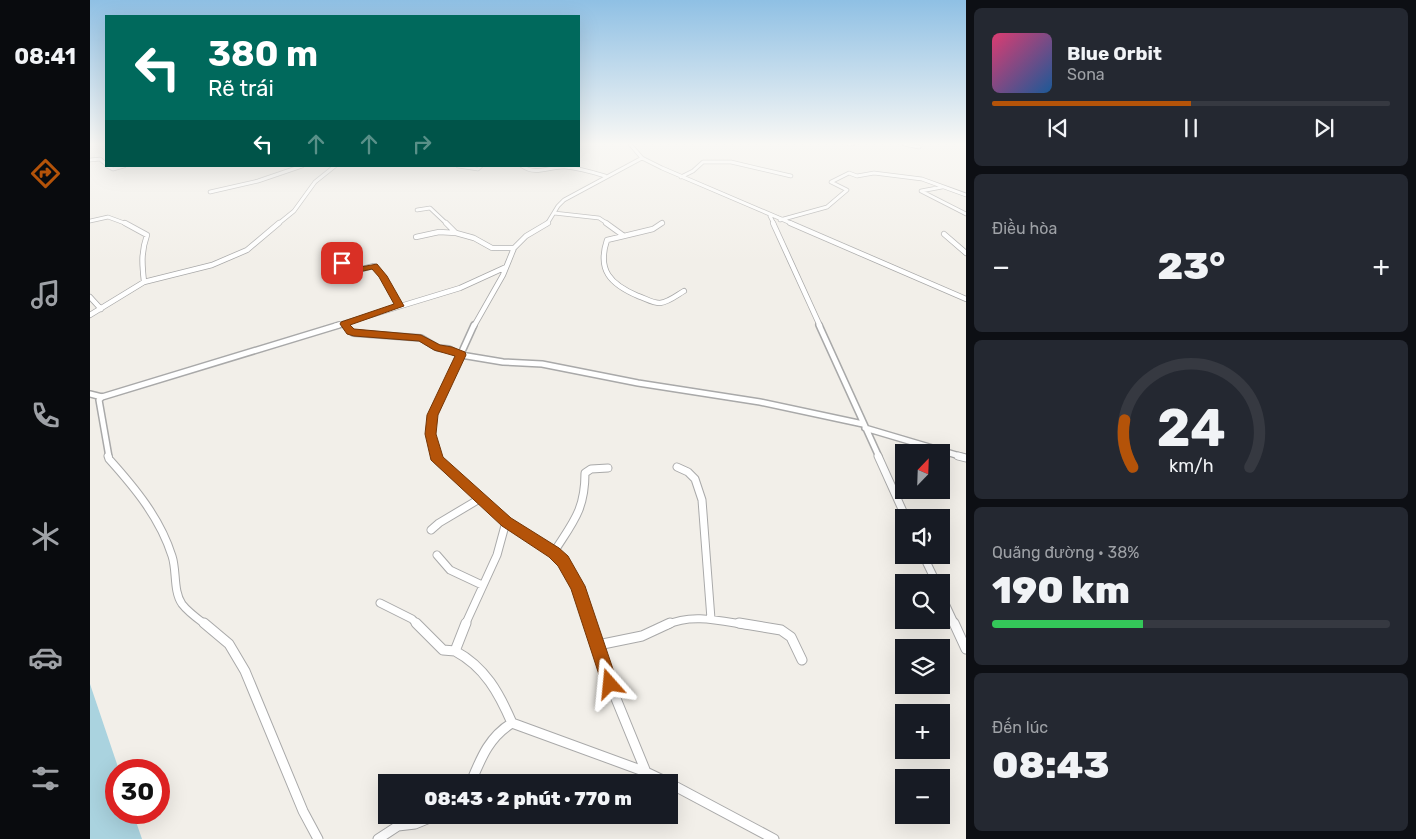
<!DOCTYPE html>
<html lang="vi">
<meta charset="utf-8">
<style>
body{margin:0;font-family:Rubik,sans-serif;background:#242831;color:#f1f3f6;height:100vh;display:flex;flex-direction:column;font-size:19px;white-space:nowrap}
*{box-sizing:border-box;margin:0}
p{font-size:16px;color:#9ea1a6}
.icon{flex:none;width:28px;height:28px;fill:none;stroke:currentColor;stroke-width:2;stroke-linecap:round;stroke-linejoin:round}
.map{position:relative;flex:1;overflow:hidden}
.drawer{display:flex;flex-direction:column;gap:8px;padding:8px;background:#0d0f14;width:450px}
.drawer>*{flex:none}
.top-card{position:absolute;left:15px;top:15px;width:475px;height:152px;border-radius:0px;box-shadow:0 5px 20px #0002;background:#00695c;color:#fff;overflow:hidden}
.needle{width:32px;rotate:23deg}
.buttons{position:absolute;left:805px;top:444px;display:grid;gap:10px}
.buttons a{display:grid;place-items:center;width:55px;height:55px;border-radius:0px;background:#171b24;box-shadow:0 5px 20px #0002;font-size:25px}
.speed{position:absolute;left:15px;top:759px;display:flex;gap:10px;font-size:25px;font-weight:700;text-align:center}
.speed>*{display:grid;place-content:center;width:65px;height:65px;border-radius:50%;background:#171b24;box-shadow:0 5px 20px #0002;line-height:1}
.speed .limit{border:8px solid #d22;background:#fff;color:#111}
.pin{position:absolute;display:grid;place-items:center;width:42px;height:42px;color:#fff;margin:-21px;border-radius:10px;box-shadow:0 2px 8px #0006}
.me{position:absolute;width:55px;margin:-28px;rotate:342deg;stroke-linejoin:round;filter:drop-shadow(0 0 4px #0008)}
.turn{display:flex;align-items:center;gap:18px;height:105px;padding:0 20px;font-size:22px}
.turn .icon{width:65px;height:65px;stroke-width:2.5}
.turn b{display:block;font-size:35px;line-height:42px}
.lanes{display:flex;align-items:center;height:48px;padding:0 20px;background:#0003;justify-content:center;gap:25px;direction:ltr}
.lanes .off{opacity:.35}
.big{font-size:38px;font-weight:800;line-height:1.1}
.drawer .card{flex:1;display:flex;flex-direction:column;justify-content:center;gap:8px;min-width:0;padding:0 18px;border-radius:8px;background:#242831}
.drawer .dial{align-items:center;gap:0}
.dial svg{height:130px;overflow:visible;fill:none;stroke:#363941;stroke-width:7;stroke-linecap:round;text-anchor:middle}
.dial text{fill:#f1f3f6;stroke:none}
.song{display:flex;align-items:center;gap:15px}
.cover{width:60px;height:60px;border-radius:8px;background:linear-gradient(135deg,hsl(340 70% 55%),hsl(210 70% 35%))}
.played{height:5px;border-radius:2px;background:linear-gradient(90deg,#b45309 50%,#363941 50%)}
.keys{display:flex;justify-content:space-around;direction:ltr}
.heat{display:flex;justify-content:space-between;align-items:center;font-size:28px;direction:ltr}
.charge{height:8px;border-radius:4px;background:linear-gradient(90deg,#34c759 38%,#363941 0)}
.trip{position:absolute;left:288px;top:774px;width:300px;height:50px;border-radius:0px;background:#171b24;box-shadow:0 5px 20px #0002;font-weight:800;line-height:50px;text-align:center}
main{display:flex;flex:1;min-height:0}
.tab-bar{display:flex;flex-direction:column;width:90px;justify-content:space-around;align-items:center;background:#090b0e;color:#9ea1a6}
.tab-bar .icon{width:35px;height:35px}
.tab-bar .selected{color:#b45309}
.tab-bar b{font-size:22px;color:#f1f3f6}
.map>svg:first-child{display:block}
</style>
<main>
<nav class="tab-bar">
<b>08:41</b>
<svg class="icon selected" aria-label="directions" viewBox="0 0 24 24"><path d="M12 3l9 9-9 9-9-9zM9 14v-3h6M13 9l2 2-2 2"/></svg>
<svg class="icon" aria-label="music" viewBox="0 0 24 24"><path d="M9 18V5l10-2v13"/><circle cx="6" cy="18" r="3"/><circle cx="16" cy="16" r="3"/></svg>
<svg class="icon" aria-label="phone" viewBox="0 0 24 24"><path d="M5 4h4l2 5-3 2q2 4 5 5l2-3 5 2v4C11 20 4 13 5 4z"/></svg>
<svg class="icon" aria-label="climate" viewBox="0 0 24 24"><path d="M12 3v18M4 7l16 10M4 17L20 7"/></svg>
<svg class="icon" aria-label="car" viewBox="0 0 24 24"><path d="M5 17H2v-5l4-1 3-4h7l3 4 3 1v5h-3M9 17h6M6 11h13"/><circle cx="7" cy="17" r="2"/><circle cx="17" cy="17" r="2"/></svg>
<svg class="icon" aria-label="filters" viewBox="0 0 24 24"><path d="M4 7h16M4 17h16"/><circle cx="9" cy="7" r="2"/><circle cx="15" cy="17" r="2"/></svg>
</nav>
<div class="map">
<svg width="876" height="839" viewBox="0 0 876 839">
<rect width="100%" height="100%" fill="#f2efe9"/>
<path fill="#aad3df" d="M 0,684 L 29,770 L 26,770 L 26,812 L 43,813 L 52,839 L 0,839 Z"/>
<g fill="none" stroke-linecap="round" stroke-linejoin="round">
<defs>
<path id="minor-far4" d="M 540,144 L 552,158 L 572,168 L 703,224
M 759,144 L 763,144
M 814,144 L 829,147
M 0,160 L 10,159 L 16,164
M 17,166 L 23,169 L 34,166
M 368,166 L 388,169 L 391,166
M 432,166 C 446,176 460,166 475,167 C 489,168 502,172 515,176
M 591,177 L 603,171 L 613,162 L 641,162 L 701,176
M 852,187 L 831,191 L 876,214
M 120,192 L 168,181 L 212,166
M 327,210 L 340,208 L 357,224
M 464,213 L 509,218 L 518,224
M 680,216 L 684,224
M 690,220 L 737,207 L 757,190 L 741,182 L 759,173 L 767,176 L 784,173 L 832,179 L 876,195
M 0,221 L 18,217 L 37,224
M 188,224 L 204,211 L 225,182 L 245,166
M 457,224 L 468,206 L 474,200 L 552,158
M 570,224 L 572,223"/>
<path id="minor-far3" d="M 35,223 L 57,235 C 51,252 52,264 54,282
M 356,223 L 366,233 L 384,238 L 402,248 L 424,248
M 516,223 L 534,236 L 563,229 L 572,223
M 683,223 L 730,326
M 700,223 L 876,299
M 854,234 L 876,253
M 534,236 L 517,240 C 507,270 520,284 548,296 C 555,298 562,303 570,303 C 579,302 587,295 594,291
M 326,237 L 349,232 L 366,233
M 239,249 L 264,271 L 284,266 L 293,276 L 309,306
M 0,297 L 11,309
M 0,315 L 54,282 L 122,265 L 157,250 L 189,223
M 254,324 L 256,326
M 245,326 L 370,288 L 416,267
M 384,326 L 413,275 L 424,248 L 436,236 L 458,223"/>
<path id="minor-far2" d="M 255,325 L 263,333 L 331,338 L 348,348 L 359,349 L 371,355 L 413,362 L 452,364 L 548,383 L 670,402 L 773,424
M 729,325 L 789,457
M 0,394 L 12,397 L 249,325
M 12,397 L 9,400 L 19,457
M 775,428 L 873,457
M 346,457 L 340,433 L 341,420 L 384,325"/>
<path id="minor-far1" d="M 18,456 L 19,459 C 45,488 70,518 82,556 C 87,571 83,591 92,604 C 98,612 108,619 116,625
M 346,456 L 347,460 L 416,522 L 464,552 L 473,561 L 488,586 L 501,625
M 788,456 L 816,518
M 868,456 L 876,458
M 587,467 L 598,472 L 605,479 L 612,500 L 621,619
M 341,530 L 349,523 L 391,498
M 464,552 C 483,522 495,510 495,473 L 501,469 L 518,468
M 347,555 L 360,570 L 392,585
M 833,555 L 846,582
M 851,595 L 865,625
M 290,603 L 322,619 L 328,625
M 375,625 L 407,555 L 416,522
M 577,625 C 601,613 631,621 657,625"/>
<path id="minor" d="M 114,623 L 139,644 L 155,671 L 213,811 L 228,839
M 326,623 L 353,650 L 365,651
M 376,623 L 365,651 C 395,667 409,693 422,723
M 500,623 L 520,684 L 556,772
M 649,623 L 691,630 L 701,637 L 712,660
M 864,623 L 876,649
M 508,645 L 552,636 L 580,623
M 381,782 C 391,758 399,737 422,723 L 556,772 L 577,782
M 579,783 L 684,839
M 288,839 L 308,826 L 325,824 L 347,815"/>
</defs>
<use href="#minor-far4" stroke="#a9a9a9" stroke-width="4.5"/>
<use href="#minor-far3" stroke="#a9a9a9" stroke-width="6"/>
<use href="#minor-far2" stroke="#a9a9a9" stroke-width="8"/>
<use href="#minor-far1" stroke="#a9a9a9" stroke-width="9"/>
<use href="#minor" stroke="#a9a9a9" stroke-width="11"/>
<use href="#minor-far4" stroke="#fff" stroke-width="3"/>
<use href="#minor-far3" stroke="#fff" stroke-width="4.5"/>
<use href="#minor-far2" stroke="#fff" stroke-width="5"/>
<use href="#minor-far1" stroke="#fff" stroke-width="7"/>
<use href="#minor" stroke="#fff" stroke-width="9"/>
</g>
<linearGradient id="sky" x2="0" y2="1"><stop stop-color="#8fc0e4"/><stop offset="0.55" stop-color="#f9f8f5"/><stop offset="1" stop-color="#f9f8f5" stop-opacity="0"/></linearGradient>
<rect width="876" height="262" fill="url(#sky)"/>
<path fill="#b45309" stroke="#753606" d="M 249,262 L 255,262 L 265,268 L 287,264 L 297,276 L 314,306 L 260,325 L 264,329 L 331,335 L 350,345 L 362,347 L 375,352 L 376,355 L 348,415 L 346,434 L 353,457 L 421,518 L 469,548 L 478,556 L 495,586 L 528,684 L 526,690 L 520,693 L 514,690 L 481,589 L 468,566 L 459,557 L 412,526 L 341,460 L 335,434 L 337,415 L 365,356 L 344,350 L 329,341 L 264,336 L 257,334 L 250,324 L 251,322 L 304,304 L 289,277 L 282,269 L 264,273 L 249,265 Z"/>
</svg>
<div class="buttons">
<a><svg class="needle" viewBox="-14 -14 28 28"><path d="M0-13l5 13h-10z" fill="#e53935"/><path d="M0 13l5-13h-10z" fill="#9ea1a6"/></svg></a>
<a><svg class="icon" aria-label="sound" viewBox="0 0 24 24"><path d="M4 9h4l5-4v14l-5-4H4zM17 9q2 3 0 6"/></svg></a>
<a><svg class="icon" aria-label="search" viewBox="0 0 24 24"><circle cx="10" cy="10" r="6"/><path d="M15 15l6 6"/></svg></a>
<a><svg class="icon" aria-label="layers" viewBox="0 0 24 24"><path d="M12 4l9 5-9 5-9-5zM3 14l9 5 9-5"/></svg></a>
<a>+</a>
<a>−</a>
</div>
<div class="speed"><div class="limit">30</div></div>
<div class="pin" style="left:252px;top:263px;background:#d93025"><svg class="icon" aria-label="arrive" viewBox="0 0 24 24"><path d="M6 21V4h12l-3 4 3 4H6"/></svg></div>
<svg class="me" style="left:520px;top:684px" viewBox="-20 -20 40 40"><path d="M0-17L14 15 0 8-14 15z" fill="#b45309" stroke="#fff" stroke-width="4"/></svg>
<div class="trip">08:43 · 2 phút · 770 m</div>
<div class="top-card">
<div class="turn"><svg class="icon" aria-label="left" viewBox="0 0 24 24"><path d="M17 20v-9H6M10 6l-5 5 5 5"/></svg><div><b>380 m</b>Rẽ trái</div></div>
<div class="lanes"><svg class="icon" aria-label="left" viewBox="0 0 24 24"><path d="M17 20v-9H6M10 6l-5 5 5 5"/></svg><svg class="icon off" aria-label="ahead" viewBox="0 0 24 24"><path d="M12 20V5M6 11l6-6 6 6"/></svg><svg class="icon off" aria-label="ahead" viewBox="0 0 24 24"><path d="M12 20V5M6 11l6-6 6 6"/></svg><svg class="icon off" aria-label="right" viewBox="0 0 24 24"><path d="M7 20v-9h11M14 6l5 5-5 5"/></svg></div>
</div>
</div>
<section class="drawer">
<div class="card">
<div class="song"><i class="cover"></i><div><b>Blue Orbit</b><p>Sona</p></div></div>
<div class="played"></div>
<div class="keys"><svg class="icon" aria-label="previous" viewBox="0 0 24 24"><path d="M18 5L8 12l10 7zM5 5v14"/></svg><svg class="icon" aria-label="pause" viewBox="0 0 24 24"><path d="M8 5v14M16 5v14"/></svg><svg class="icon" aria-label="next" viewBox="0 0 24 24"><path d="M6 5l10 7-10 7zM19 5v14"/></svg></div>
</div>
<div class="card"><p>Điều hòa</p>
<div class="heat"><a>−</a><b class="big">23°</b><a>+</a></div>
</div>
<div class="card dial"><svg viewBox="0 0 100 80">
<path d="M14 69A42 42 0 1 1 86 69"/>
<path d="M14 69A42 42 0 0 1 9 40" stroke="#b45309"/>
<text x="50" y="56" font-size="32" font-weight="700">24</text>
<text x="50" y="72" font-size="11">km/h</text>
</svg></div>
<div class="card"><p>Quãng đường · 38%</p><b class="big">190 km</b><div class="charge"></div></div>
<div class="card"><p>Đến lúc</p><b class="big">08:43</b></div>
</section>
</main>
